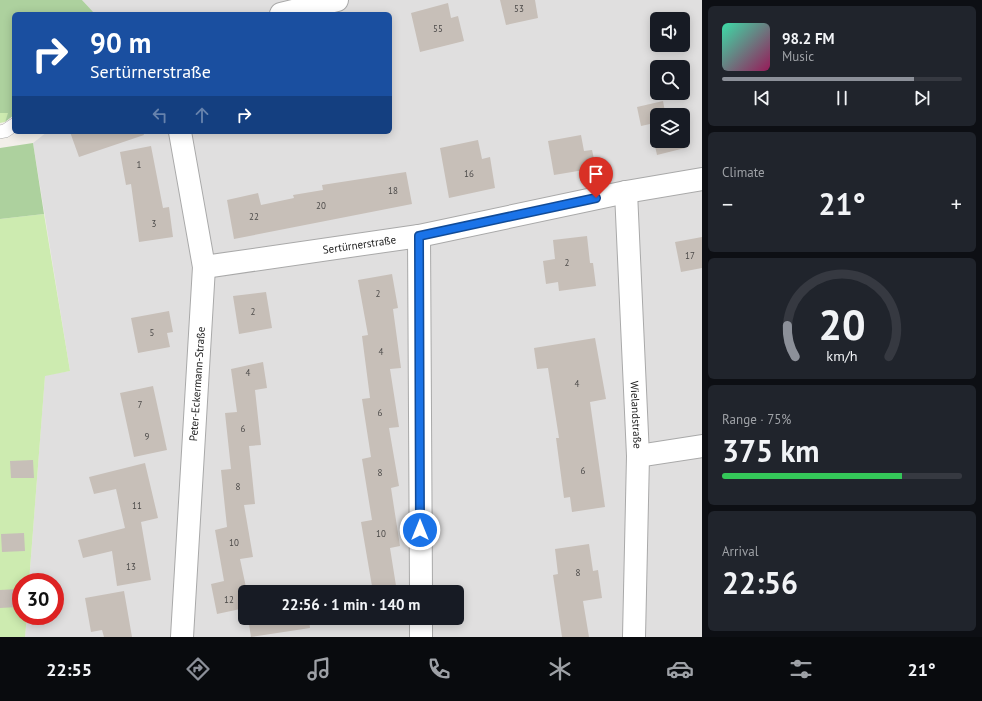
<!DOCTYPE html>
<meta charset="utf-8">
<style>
body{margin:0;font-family:"PT Sans",sans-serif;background:#20242c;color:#f1f3f6;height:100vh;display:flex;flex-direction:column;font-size:15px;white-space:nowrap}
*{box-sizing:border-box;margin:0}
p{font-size:13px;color:#9ea1a6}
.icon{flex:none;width:22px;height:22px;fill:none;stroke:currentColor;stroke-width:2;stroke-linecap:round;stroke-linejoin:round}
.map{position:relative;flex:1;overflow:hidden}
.sheet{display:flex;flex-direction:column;gap:6px;padding:6px;background:#0d0f14;width:280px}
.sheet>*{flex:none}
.guide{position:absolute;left:12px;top:12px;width:380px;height:122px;border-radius:6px;box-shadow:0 2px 10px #0003;background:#1a4fa0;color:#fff;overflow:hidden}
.fabs{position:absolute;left:650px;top:12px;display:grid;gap:8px}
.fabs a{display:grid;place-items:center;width:40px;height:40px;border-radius:6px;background:#171b24;box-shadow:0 2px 10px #0003;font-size:20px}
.speed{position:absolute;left:12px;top:573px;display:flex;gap:8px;font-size:20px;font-weight:700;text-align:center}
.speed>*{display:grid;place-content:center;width:52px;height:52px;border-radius:50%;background:#171b24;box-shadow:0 2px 10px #0003;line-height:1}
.speed .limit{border:6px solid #d22;background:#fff;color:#111}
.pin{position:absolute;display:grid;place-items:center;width:34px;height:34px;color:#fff;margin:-41px -17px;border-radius:50% 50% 50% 0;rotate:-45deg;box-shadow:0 0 4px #0007}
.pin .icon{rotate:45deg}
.me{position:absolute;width:44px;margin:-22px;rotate:0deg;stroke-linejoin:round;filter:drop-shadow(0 0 3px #0008)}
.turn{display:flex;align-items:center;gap:14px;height:84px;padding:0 12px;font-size:18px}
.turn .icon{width:52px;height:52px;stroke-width:2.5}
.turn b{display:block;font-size:28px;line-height:34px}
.lanes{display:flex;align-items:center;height:38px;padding:0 12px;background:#0003;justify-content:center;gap:20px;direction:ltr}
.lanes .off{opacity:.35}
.big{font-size:30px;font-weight:600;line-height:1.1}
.sheet .tile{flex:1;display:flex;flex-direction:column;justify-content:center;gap:6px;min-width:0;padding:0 14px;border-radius:6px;background:#20242c}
.sheet .dial{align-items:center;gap:0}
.dial svg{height:104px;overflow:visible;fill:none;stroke:#363941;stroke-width:7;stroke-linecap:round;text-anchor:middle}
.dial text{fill:#f1f3f6;stroke:none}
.song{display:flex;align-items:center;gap:12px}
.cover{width:48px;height:48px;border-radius:6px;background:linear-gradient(135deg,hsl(160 70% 55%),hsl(330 70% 35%))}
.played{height:4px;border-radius:2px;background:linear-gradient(90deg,#8c9099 80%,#363941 80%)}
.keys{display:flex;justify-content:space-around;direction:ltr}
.heat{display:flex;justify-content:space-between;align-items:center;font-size:22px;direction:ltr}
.charge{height:6px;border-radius:3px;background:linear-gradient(90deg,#34c759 75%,#363941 0)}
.trip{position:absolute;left:238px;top:585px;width:226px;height:40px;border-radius:6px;background:#171b24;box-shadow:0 2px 10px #0003;font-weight:600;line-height:40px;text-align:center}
.dock{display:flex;height:64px;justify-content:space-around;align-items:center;background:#090b0e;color:#9ea1a6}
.dock .icon{width:28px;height:28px}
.dock .active{color:#8c9099}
.dock b{font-size:18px;color:#f1f3f6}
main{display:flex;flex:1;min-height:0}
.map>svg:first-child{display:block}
</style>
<main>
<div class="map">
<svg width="702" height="637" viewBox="0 0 702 637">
<rect width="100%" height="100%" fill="#f2efe9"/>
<path fill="#e0dfdf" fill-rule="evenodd" d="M 82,0 L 702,0 L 702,637 L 25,637 L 27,616 L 55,616 L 55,582 L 29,582 L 45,375 L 70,371 L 33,143 L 47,132 L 390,132 L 390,14 L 95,14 ZM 657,19 L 683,19 L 683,45 L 657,45 ZM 657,67 L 683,67 L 683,93 L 657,93 ZM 657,115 L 683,115 L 683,141 L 657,141 ZM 245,592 L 457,592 L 457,618 L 245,618 Z"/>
<path fill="#cdebb0" d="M 9,112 L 5,122 L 0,123 L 0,113 Z
M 44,214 L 70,371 L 45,376 L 29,582 L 21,582 L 21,616 L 27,616 L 25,637 L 0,637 L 0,219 Z"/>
<path fill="#add19e" d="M 0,0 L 82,0 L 95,14 L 14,14 L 14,115 L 5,122 L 8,113 L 0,113 Z
M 33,143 L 44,214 L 0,219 L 0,148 Z"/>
<path fill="#c7bfb8" d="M 500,0 L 535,0 L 538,18 L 506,25 Z
M 448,3 L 451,18 L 458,16 L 464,41 L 420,52 L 411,13 Z
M 663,101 L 665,112 L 676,110 L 677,115 L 657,115 L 657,141 L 683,141 L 685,148 L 657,155 L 650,124 L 641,126 L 637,107 Z
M 70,132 L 143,132 L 144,135 L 79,157 Z
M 581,135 L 584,151 L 592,150 L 596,168 L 554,175 L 548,141 Z
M 478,140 L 482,159 L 490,157 L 495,188 L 449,198 L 440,148 Z
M 151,146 L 163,208 L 169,207 L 173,237 L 139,242 L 131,184 L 126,185 L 120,152 Z
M 406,172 L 412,204 L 234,239 L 227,200 L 258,193 L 261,205 L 294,198 L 293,195 L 323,190 L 322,185 Z
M 587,236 L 590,263 L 593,263 L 596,286 L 559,291 L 558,282 L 546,284 L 543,261 L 555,259 L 553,240 Z
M 702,237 L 702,268 L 681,272 L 675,242 Z
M 392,274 L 398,308 L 393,309 L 401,368 L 390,369 L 399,427 L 389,428 L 399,486 L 391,488 L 400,546 L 390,548 L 397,592 L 373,592 L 361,522 L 372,520 L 362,459 L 371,457 L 362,399 L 370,398 L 362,336 L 368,335 L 358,280 Z
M 266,292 L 272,328 L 239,334 L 233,296 Z
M 169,311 L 173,332 L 167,333 L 170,347 L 138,353 L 131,318 Z
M 595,338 L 606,399 L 590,402 L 605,507 L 572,512 L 570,497 L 564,498 L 556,438 L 559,438 L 548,368 L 537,369 L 534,348 Z
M 263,362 L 267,388 L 255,390 L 261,445 L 249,446 L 255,504 L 244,505 L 253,557 L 240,559 L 247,592 L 245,592 L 245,608 L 217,614 L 211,584 L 224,581 L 215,530 L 227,527 L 221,470 L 231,469 L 225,413 L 237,412 L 231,369 Z
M 153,386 L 167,450 L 134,457 L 120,393 Z
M 33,460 L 34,478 L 11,478 L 10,461 Z
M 145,463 L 158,518 L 141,522 L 151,580 L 117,586 L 112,551 L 83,558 L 78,540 L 125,528 L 116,489 L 94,494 L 89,477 Z
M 24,533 L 25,551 L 2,552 L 1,534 Z
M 589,544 L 593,571 L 598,570 L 602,598 L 583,601 L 589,637 L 562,637 L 553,575 L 558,574 L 555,549 Z
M 18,589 L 18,607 L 0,608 L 0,590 Z
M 124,591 L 132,637 L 104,637 L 102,630 L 91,632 L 85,598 Z
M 248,618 L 309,618 L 310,628 L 251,637 Z"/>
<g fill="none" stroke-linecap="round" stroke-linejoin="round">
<defs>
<path id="service" d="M 0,132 L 5,131 L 14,125"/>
<g id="minor">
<path d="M 281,14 L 337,0"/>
<path d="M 180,132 L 204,267 L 182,637"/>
<path id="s1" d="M 626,192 L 638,456 L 634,637"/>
<path d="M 419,236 L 421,592"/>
<path id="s2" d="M 204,267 L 419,236 L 626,192 L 702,179"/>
<path d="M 638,456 L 702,446"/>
<path d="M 421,618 L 421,637"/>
</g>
</defs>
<use href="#service" stroke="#a9a9a9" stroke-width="14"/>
<use href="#minor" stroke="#a9a9a9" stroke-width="24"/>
<use href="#service" stroke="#fff" stroke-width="13"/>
<use href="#minor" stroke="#fff" stroke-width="22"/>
</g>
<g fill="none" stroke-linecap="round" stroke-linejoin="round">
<defs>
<path id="route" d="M 420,530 L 419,236 L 596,198"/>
</defs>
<use href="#route" stroke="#114b97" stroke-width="10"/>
<use href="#route" stroke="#1a73e8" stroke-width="7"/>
</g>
<g text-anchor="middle" stroke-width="3.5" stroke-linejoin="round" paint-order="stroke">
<g font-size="9" fill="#4b4948">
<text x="519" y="12">53</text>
<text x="438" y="32">55</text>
<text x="139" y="168">1</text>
<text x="469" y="177">16</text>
<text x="393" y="194">18</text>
<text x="321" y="209">20</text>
<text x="254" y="220">22</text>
<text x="154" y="227">3</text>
<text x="690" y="259">17</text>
<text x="567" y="266">2</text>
<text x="378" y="297">2</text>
<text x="253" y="315">2</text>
<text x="152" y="336">5</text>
<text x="381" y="355">4</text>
<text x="248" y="376">4</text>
<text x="577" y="387">4</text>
<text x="140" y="408">7</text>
<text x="380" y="416">6</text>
<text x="243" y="432">6</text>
<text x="147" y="440">9</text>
<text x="583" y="474">6</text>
<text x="380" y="476">8</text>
<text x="238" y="490">8</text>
<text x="137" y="509">11</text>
<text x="381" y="537">10</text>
<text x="234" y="546">10</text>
<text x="131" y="570">13</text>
<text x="578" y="576">8</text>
<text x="229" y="603">12</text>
</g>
<g font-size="11" fill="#222" stroke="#fff">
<text dy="4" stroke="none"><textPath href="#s2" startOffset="157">Sertürnerstraße</textPath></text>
<text transform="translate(197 384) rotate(-86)" y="4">Peter-Eckermann-Straße</text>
<text dy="4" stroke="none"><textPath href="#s1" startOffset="223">Wielandstraße</textPath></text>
</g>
</g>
</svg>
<div class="fabs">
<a><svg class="icon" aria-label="sound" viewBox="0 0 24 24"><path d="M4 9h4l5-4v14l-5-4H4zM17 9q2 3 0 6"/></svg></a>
<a><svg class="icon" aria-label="search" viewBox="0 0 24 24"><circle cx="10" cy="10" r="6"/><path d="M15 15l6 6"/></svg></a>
<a><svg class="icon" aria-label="layers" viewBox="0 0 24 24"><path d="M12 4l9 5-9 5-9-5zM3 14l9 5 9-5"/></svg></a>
</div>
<div class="speed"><div class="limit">30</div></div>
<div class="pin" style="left:596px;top:198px;background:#d93025"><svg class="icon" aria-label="arrive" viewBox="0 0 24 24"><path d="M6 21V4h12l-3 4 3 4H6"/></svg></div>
<svg class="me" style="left:420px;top:530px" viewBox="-20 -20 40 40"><circle r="17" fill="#1a73e8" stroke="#fff" stroke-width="3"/><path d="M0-11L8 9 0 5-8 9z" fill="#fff"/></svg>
<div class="trip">22:56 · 1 min · 140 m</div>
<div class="guide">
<div class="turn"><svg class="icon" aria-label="right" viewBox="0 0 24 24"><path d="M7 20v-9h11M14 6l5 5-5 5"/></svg><div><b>90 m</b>Sertürnerstraße</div></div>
<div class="lanes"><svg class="icon off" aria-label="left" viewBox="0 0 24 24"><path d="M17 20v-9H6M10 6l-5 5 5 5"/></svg><svg class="icon off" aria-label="ahead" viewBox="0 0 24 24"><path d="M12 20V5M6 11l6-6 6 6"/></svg><svg class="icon" aria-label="right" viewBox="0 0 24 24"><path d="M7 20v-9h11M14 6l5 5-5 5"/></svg></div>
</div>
</div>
<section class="sheet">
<div class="tile">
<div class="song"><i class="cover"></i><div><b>98.2 FM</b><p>Music</p></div></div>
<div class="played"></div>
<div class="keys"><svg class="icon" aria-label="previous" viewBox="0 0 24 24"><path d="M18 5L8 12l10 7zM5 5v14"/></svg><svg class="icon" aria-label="pause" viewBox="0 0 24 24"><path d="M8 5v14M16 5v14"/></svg><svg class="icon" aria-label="next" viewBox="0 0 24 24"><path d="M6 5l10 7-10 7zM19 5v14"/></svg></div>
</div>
<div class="tile"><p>Climate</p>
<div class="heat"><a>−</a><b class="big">21°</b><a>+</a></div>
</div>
<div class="tile dial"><svg viewBox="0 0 100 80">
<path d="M14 69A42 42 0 1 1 86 69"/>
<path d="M14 69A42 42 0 0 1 8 45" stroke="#8c9099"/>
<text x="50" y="56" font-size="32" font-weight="700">20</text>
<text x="50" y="72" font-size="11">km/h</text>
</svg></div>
<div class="tile"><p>Range · 75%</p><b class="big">375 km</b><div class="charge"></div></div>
<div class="tile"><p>Arrival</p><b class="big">22:56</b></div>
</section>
</main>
<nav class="dock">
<b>22:55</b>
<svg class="icon active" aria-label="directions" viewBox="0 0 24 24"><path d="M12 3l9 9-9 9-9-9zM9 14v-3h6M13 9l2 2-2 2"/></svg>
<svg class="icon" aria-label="music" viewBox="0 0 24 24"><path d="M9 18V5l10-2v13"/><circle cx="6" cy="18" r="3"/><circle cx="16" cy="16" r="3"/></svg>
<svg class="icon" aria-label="phone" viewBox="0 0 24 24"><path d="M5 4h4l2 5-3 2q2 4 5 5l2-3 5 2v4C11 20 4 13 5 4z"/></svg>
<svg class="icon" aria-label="climate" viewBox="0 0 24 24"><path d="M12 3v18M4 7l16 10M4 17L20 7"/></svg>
<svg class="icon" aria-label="car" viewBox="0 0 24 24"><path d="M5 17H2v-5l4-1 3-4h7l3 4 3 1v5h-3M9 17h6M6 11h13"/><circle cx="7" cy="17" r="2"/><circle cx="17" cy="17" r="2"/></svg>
<svg class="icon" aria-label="filters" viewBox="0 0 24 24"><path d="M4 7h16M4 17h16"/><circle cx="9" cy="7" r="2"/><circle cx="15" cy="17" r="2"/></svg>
<b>21°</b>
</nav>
